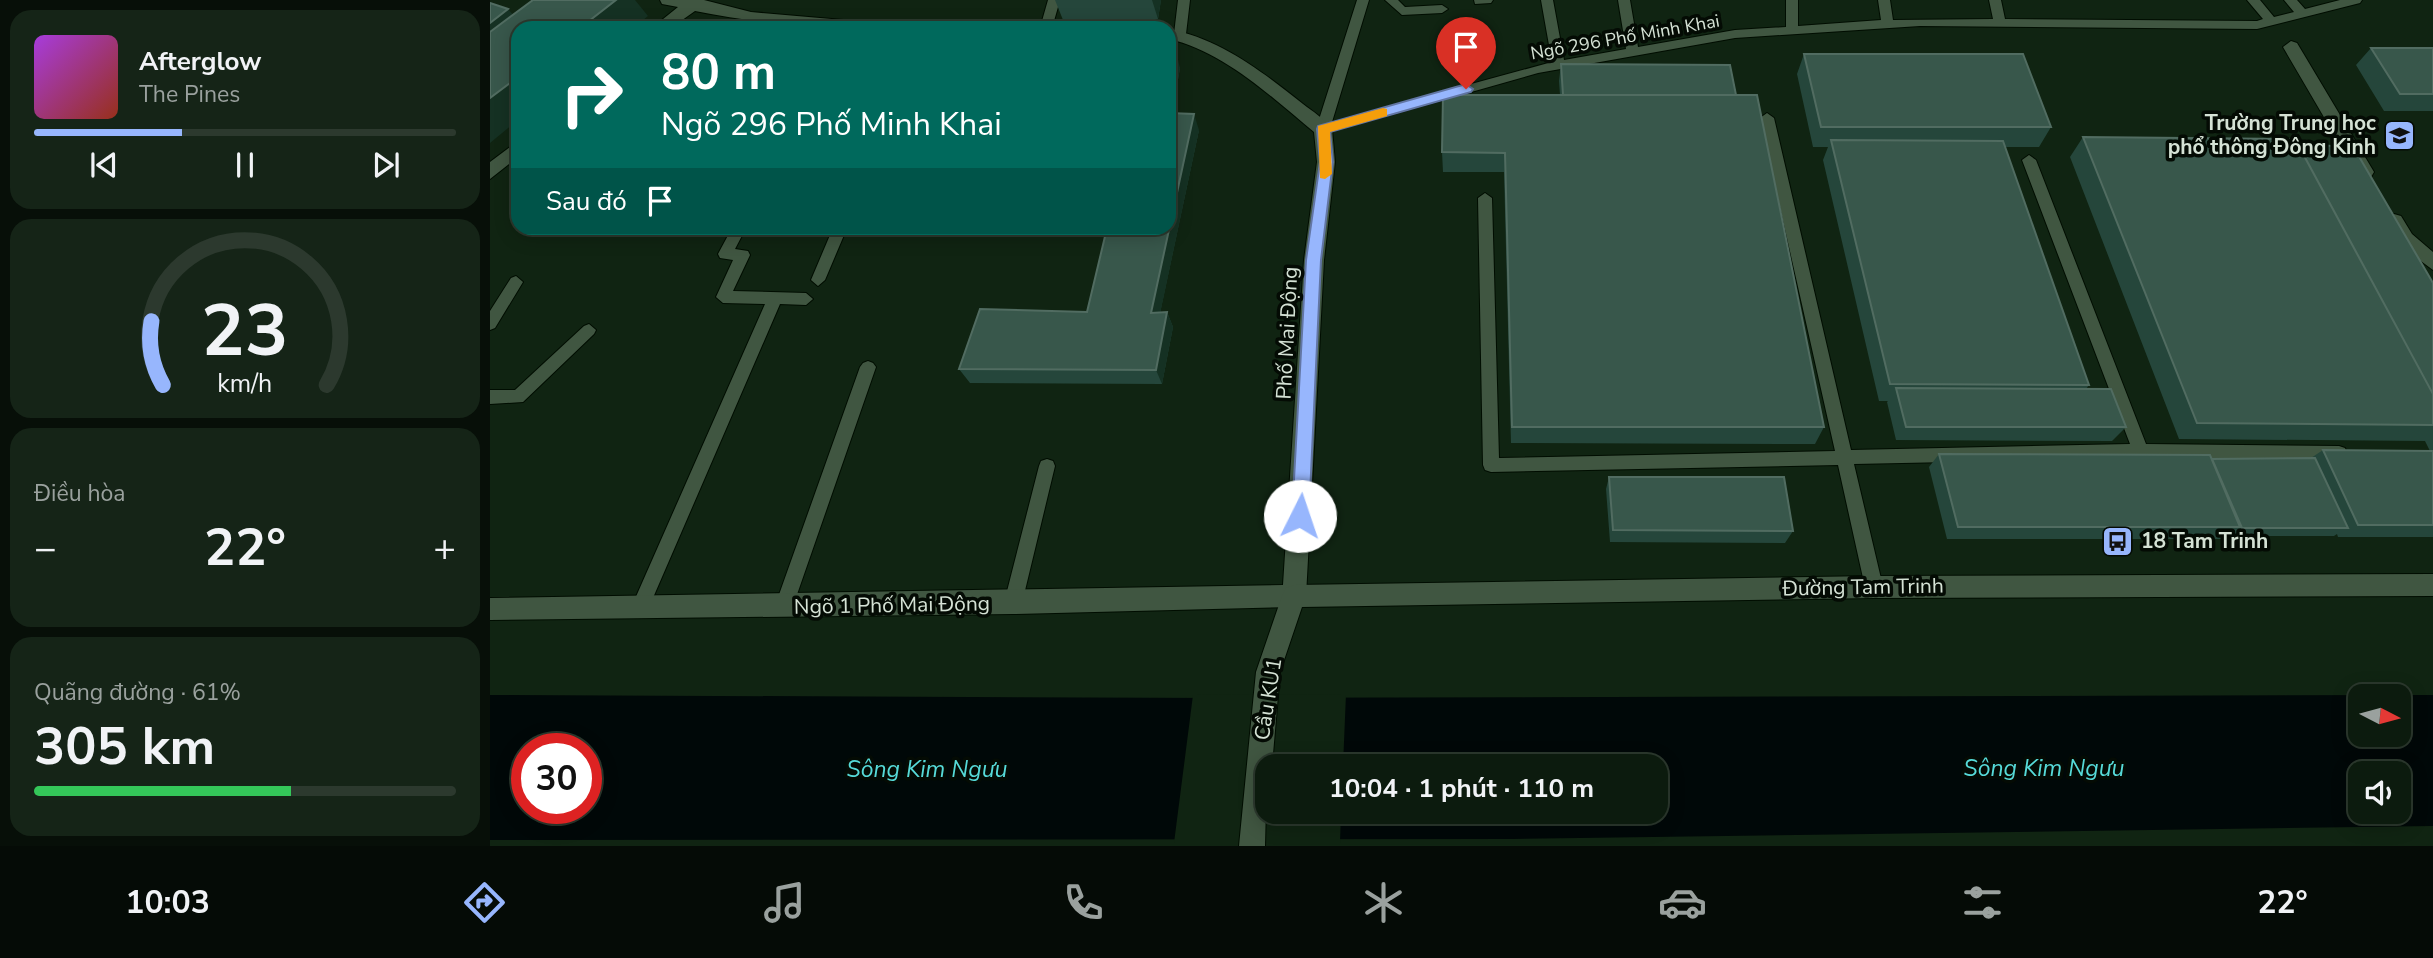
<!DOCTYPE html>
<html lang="vi">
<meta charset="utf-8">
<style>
body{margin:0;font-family:"Nunito Sans",sans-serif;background:#152417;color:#f1f3f6;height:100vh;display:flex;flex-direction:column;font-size:26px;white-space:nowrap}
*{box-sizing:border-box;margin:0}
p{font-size:23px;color:#9aa19e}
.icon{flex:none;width:38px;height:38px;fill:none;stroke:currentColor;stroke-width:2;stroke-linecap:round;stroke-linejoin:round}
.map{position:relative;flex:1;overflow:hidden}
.side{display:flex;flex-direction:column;gap:10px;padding:10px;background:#070f08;width:490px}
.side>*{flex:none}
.banner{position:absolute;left:21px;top:21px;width:665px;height:214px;border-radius:21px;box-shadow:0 4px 18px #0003,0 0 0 2px #2c392e;background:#00695c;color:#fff;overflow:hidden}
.needle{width:46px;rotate:96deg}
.tools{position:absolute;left:1858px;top:684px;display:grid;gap:14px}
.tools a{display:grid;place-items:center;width:63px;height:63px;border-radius:14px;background:#0c1b0e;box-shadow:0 4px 18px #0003,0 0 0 2px #2c392e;font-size:35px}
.speed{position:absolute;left:21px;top:733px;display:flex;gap:14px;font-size:35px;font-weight:700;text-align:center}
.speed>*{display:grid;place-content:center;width:91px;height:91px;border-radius:50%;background:#0c1b0e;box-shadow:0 4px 18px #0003,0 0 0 2px #2c392e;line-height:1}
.speed .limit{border:10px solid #d22;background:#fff;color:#111}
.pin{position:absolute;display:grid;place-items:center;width:60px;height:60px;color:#fff;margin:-72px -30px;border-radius:50% 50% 50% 0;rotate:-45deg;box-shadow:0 0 7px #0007}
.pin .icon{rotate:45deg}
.me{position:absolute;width:77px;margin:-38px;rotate:4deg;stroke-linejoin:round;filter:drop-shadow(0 0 5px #0008)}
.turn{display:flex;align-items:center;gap:24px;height:147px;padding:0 35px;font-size:32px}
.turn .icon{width:91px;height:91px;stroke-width:2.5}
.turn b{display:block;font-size:49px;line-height:60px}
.then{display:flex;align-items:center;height:66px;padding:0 35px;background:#0003;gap:14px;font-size:26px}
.big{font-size:52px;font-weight:700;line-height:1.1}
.side .widget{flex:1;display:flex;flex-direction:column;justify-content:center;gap:10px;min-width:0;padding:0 24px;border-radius:21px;background:#152417}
.side .dial{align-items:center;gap:0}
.dial svg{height:182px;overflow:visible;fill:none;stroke:#2c392e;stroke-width:7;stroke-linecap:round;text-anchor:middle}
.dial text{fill:#f1f3f6;stroke:none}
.song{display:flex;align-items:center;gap:21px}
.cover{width:84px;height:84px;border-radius:10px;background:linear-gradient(135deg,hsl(280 70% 55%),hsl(10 70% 35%))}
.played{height:7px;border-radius:4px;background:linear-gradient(90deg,#97b6fd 35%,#2c392e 35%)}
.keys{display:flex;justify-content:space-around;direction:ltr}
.heat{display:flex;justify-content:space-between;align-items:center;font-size:38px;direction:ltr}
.charge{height:10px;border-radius:5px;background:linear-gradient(90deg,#34c759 61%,#2c392e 0)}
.trip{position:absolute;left:765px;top:754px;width:413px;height:70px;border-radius:21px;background:#0c1b0e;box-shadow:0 4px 18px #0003,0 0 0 2px #2c392e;font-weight:700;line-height:70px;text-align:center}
.dock{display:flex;height:112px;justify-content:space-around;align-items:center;background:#050b06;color:#9aa19e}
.dock .icon{width:49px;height:49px}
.dock .current{color:#97b6fd}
.dock b{font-size:32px;color:#f1f3f6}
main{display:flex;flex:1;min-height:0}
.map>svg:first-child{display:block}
</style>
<main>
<section class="side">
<div class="widget">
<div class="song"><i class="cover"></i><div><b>Afterglow</b><p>The Pines</p></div></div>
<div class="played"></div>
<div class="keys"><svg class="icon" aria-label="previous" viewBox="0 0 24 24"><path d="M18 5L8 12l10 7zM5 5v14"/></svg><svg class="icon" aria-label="pause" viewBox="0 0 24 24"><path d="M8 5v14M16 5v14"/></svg><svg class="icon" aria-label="next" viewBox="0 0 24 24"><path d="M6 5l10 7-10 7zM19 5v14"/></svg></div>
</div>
<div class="widget dial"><svg viewBox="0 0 100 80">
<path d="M14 69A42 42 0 1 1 86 69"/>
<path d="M14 69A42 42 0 0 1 9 41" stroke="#97b6fd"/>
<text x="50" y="56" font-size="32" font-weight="700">23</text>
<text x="50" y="72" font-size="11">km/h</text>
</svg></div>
<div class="widget"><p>Điều hòa</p>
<div class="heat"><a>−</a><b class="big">22°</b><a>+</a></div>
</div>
<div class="widget"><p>Quãng đường · 61%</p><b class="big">305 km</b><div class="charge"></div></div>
</section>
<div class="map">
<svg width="1943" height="846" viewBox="0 0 1943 846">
<rect width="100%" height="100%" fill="#102412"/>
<path fill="#000808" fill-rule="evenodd" d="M 0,695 L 726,698 L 1943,695 L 1943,826 L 1021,839 L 0,840 ZM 1871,696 L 1909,696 L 1909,735 L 1871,735 ZM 37,749 L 96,749 L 96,808 L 37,808 ZM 777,766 L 1166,766 L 1166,812 L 777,812 ZM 1871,774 L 1909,774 L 1909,812 L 1871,812 Z"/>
<path fill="#102412" d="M 856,694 L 853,766 L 777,766 L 777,812 L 851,812 L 850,843 L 684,843 L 703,695 Z"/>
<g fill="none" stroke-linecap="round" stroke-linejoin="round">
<defs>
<path id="lane" d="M 558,0 L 570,0 L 562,28 L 550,28 Z
M 688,0 L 700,0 L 696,34 L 690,38 L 684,34 Z
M 867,0 L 879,0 L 842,122 L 1062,62 L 1051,0 L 1063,0 L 1074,60 L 1136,49 L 1128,0 L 1140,0 L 1148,47 L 1245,30 L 1296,27 L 1296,0 L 1308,0 L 1308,26 L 1391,20 L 1388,0 L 1400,0 L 1403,20 L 1503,19 L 1499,0 L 1511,0 L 1515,19 L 1767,21 L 1773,19 L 1757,0 L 1770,0 L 1784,17 L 1804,12 L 1794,0 L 1807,0 L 1815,9 L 1850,0 L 1872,0 L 1870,3 L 1767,29 L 1430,26 L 1245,38 L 1048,73 L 833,134 L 826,129 Z
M 895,0 L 908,0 L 915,7 L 952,5 L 958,9 L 952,13 L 912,15 Z
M 984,0 L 1003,0 L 1001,3 L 985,4 Z
M 1277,113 L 1284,118 L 1361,450 L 1640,444 L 1532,160 L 1539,155 L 1546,160 L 1656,444 L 1849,446 L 1855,448 L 1857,453 L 1855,458 L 1849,460 L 1651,458 L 1364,464 L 1393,587 L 1390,593 L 1384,595 L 1378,593 L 1375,587 L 1348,465 L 1001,472 L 995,470 L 993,465 L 988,198 L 995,193 L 1002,198 L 1009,458 L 1345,451 L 1270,118 Z
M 242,228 L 256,228 L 245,249 L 258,251 L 260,255 L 243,291 L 316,293 L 323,299 L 316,305 L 290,304 L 156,614 L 150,616 L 144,614 L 141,608 L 275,304 L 233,303 L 226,297 L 243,260 L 230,258 L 228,254 Z
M 343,228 L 357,228 L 335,280 L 328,286 L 321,280 Z
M 26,276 L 33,282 L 5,328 L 0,330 L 0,311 L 21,278 Z
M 99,324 L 106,330 L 104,334 L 33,402 L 0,404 L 0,390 L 25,390 L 94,326 Z
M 378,361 L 383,363 L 386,367 L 303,606 L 300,612 L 294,614 L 288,612 L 285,606 L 370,367 L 373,363 Z
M 557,459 L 563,461 L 565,466 L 532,603 L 529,609 L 523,611 L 517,609 L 514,603 L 549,466 L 551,461 Z"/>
<path id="street" d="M 170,0 L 214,0 L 261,12 L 388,23 L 396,28 C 331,28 269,24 205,11 L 181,28 L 162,28 L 188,7 L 172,4 Z
M 679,29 C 730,39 773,72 813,104 C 822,111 835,119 842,129 L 845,162 L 834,260 L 816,596 L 812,604 L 804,607 L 523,614 L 0,620 L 0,598 L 793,585 L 814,260 L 827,162 L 824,132 C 783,98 733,51 679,39 Z
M 1801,41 L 1807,43 L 1881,167 L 1884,172 L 1881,177 L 1869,177 L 1793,47 Z
M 28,141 L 28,157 L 0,179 L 0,162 Z
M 1904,214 L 1911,216 L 1922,234 L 1943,252 L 1943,270 L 1908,244 L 1895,221 Z"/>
<path id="secondary" d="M 1943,574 L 1943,596 L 1384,598 L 812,607 L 790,672 L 782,766 L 777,766 L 775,846 L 749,846 L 766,672 L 792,596 L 796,588 L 804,585 L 1384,576 Z"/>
</defs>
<use href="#lane" stroke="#000d01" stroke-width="2"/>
<use href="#street" stroke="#000d01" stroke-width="2"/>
<use href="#secondary" stroke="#000d01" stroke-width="2"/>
<use href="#lane" fill="#405641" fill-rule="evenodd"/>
<use href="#street" fill="#405641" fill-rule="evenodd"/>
<use href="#secondary" fill="#405641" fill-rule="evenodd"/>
</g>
<path fill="#25463b" d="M 565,0 L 671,0 L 668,19 L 573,20 Z
M 1881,48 L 1943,48 L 1943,111 L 1894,111 L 1866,65 Z
M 679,51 L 690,68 L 683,108 L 679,108 Z
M 1314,54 L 1561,127 L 1549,147 L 1515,147 L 1599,385 L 1596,389 L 1636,427 L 1622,441 L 1406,440 L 1397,402 L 1398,401 L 1389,401 L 1333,160 L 1338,147 L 1323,147 L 1307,74 Z
M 1071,64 L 1246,95 L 1334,427 L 1325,444 L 1021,443 L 1014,172 L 953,172 L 952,152 L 1070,95 L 1069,81 Z
M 709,130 L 670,313 L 677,312 L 683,327 L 672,384 L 480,383 L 469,369 L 597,312 Z
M 1593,137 L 1807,143 L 1943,283 L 1943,537 L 1848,537 L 1847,534 L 1844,536 L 1739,536 L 1739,535 L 1733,539 L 1457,539 L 1439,467 L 1449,454 L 1722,459 L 1821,458 L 1833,450 L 1940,451 L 1935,441 L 1689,439 L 1580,157 Z
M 1119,477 L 1303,531 L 1295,543 L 1120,542 L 1116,489 Z"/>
<path fill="#153123" d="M 126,0 L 145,0 L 158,16 L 143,28 L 90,28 Z
M 662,0 L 671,0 L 668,19 Z
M 18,9 L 35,28 L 0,66 L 0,23 Z
M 686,51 L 690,68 L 683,108 L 679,96 L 679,84 Z
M 28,77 L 28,120 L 0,143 L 0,98 Z
M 704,114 L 709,130 L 667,328 L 661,313 Z
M 677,312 L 683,327 L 672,384 L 666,370 Z"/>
<path fill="#38574b" stroke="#516c61" stroke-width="2" d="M 43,0 L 126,0 L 90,28 L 28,28 L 28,77 L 0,98 L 0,32 Z
M 0,3 L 18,9 L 0,23 Z
M 1881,48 L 1943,48 L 1943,94 L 1910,94 Z
M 679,51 L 686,51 L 679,84 Z
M 1314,54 L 1533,54 L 1561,127 L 1331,127 Z
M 1071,64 L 1240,65 L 1246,95 L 1073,95 Z
M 953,95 L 1267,95 L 1334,427 L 1022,427 L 1015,153 L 952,152 Z
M 679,113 L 704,114 L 661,313 L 677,312 L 666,370 L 469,369 L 490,309 L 597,312 L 617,228 L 679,228 Z
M 1593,137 L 1805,139 L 1943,394 L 1943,425 L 1707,423 Z
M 1341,140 L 1513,141 L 1599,385 L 1400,384 Z
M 1807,143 L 1864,148 L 1943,283 L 1943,394 Z
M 1406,388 L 1621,389 L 1636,427 L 1416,427 Z
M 1833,450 L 1943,451 L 1943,525 L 1868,525 Z
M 1449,454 L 1720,455 L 1750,527 L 1468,527 Z
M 1825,458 L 1858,528 L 1752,528 L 1722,459 Z
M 1119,477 L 1294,477 L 1303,531 L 1123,530 Z"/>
<path fill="#97b6fd" stroke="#6276a4" stroke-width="2" d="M 976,84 L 983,89 L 981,92 L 840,132 L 843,162 L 831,260 L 819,516 L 816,521 L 804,521 L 802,516 L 816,260 L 830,162 L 827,129 L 828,126 Z"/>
<path fill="#f59e0b" d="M 893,108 L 897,109 L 897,116 L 840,132 L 842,174 L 835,179 L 830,178 L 828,126 Z"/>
<defs>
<symbol id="school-square" viewBox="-11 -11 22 22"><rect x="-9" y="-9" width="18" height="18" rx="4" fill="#97b6fd" stroke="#040b04"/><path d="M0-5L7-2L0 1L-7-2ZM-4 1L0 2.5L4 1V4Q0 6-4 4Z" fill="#111"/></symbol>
<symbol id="bus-square" viewBox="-11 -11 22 22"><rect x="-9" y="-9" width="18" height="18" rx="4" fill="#97b6fd" stroke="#040b04"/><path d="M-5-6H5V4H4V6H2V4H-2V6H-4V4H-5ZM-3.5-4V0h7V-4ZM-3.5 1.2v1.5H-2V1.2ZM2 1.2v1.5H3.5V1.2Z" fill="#111"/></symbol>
</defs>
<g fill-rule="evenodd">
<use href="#school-square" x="1892" y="118" width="35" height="35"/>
<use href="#bus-square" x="1610" y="524" width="35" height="35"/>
</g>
<g text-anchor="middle" stroke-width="7" stroke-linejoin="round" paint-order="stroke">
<g font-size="18" fill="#d5e2d5" stroke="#040b04">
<text transform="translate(1135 37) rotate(-10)" y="6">Ngõ 296 Phố Minh Khai</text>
</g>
<g font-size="21" font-weight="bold" fill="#d5e2d5" stroke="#040b04" text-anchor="end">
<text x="1886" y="130">Trường Trung học<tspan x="1886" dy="24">phổ thông Đông Kinh</tspan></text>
<text x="1651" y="548" text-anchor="start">18 Tam Trinh</text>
</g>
<g font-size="21" fill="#d5e2d5" stroke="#040b04">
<text transform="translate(797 333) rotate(-87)" y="7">Phố Mai Động</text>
<text transform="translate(1373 587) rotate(-1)" y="7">Đường Tam Trinh</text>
<text transform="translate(402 605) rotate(-1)" y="7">Ngõ 1 Phố Mai Động</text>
<text transform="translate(778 699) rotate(-81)" y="7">Cầu KU1</text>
</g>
<g font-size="23" font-style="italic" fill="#56dad8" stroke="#040b04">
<text x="1554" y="776">Sông Kim Ngưu</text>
<text x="437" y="777">Sông Kim Ngưu</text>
</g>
</g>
</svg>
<div class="tools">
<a><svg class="needle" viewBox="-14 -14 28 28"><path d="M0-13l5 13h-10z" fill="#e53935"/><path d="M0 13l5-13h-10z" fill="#9aa19e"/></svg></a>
<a><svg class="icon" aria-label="sound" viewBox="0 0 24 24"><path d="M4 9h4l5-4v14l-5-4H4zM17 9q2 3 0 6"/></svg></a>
</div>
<div class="speed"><div class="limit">30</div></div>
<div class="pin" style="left:976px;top:89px;background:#d93025"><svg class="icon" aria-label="arrive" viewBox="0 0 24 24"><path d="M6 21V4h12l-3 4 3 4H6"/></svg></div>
<svg class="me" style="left:810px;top:516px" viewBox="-20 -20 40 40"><circle r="19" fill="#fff"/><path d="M0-13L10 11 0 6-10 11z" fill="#97b6fd"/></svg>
<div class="trip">10:04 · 1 phút · 110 m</div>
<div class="banner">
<div class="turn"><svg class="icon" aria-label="right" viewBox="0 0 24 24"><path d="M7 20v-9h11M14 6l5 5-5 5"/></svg><div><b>80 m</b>Ngõ 296 Phố Minh Khai</div></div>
<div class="then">Sau đó<svg class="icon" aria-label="arrive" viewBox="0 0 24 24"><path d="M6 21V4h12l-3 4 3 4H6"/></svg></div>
</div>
</div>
</main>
<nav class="dock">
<b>10:03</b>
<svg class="icon current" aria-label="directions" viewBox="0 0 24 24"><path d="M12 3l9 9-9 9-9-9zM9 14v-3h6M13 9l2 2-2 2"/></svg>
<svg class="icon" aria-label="music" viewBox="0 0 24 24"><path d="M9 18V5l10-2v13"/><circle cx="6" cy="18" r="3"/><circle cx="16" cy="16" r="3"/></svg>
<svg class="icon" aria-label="phone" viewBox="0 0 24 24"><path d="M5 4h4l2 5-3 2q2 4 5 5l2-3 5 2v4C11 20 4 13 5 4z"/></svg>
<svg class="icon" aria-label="climate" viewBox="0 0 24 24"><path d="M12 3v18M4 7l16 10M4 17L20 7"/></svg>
<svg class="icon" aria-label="car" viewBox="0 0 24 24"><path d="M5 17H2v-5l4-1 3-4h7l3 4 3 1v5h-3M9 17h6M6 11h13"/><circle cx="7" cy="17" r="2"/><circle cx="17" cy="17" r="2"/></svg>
<svg class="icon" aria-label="filters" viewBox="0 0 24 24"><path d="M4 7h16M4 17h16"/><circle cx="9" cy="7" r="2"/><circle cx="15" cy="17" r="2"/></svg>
<b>22°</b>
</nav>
